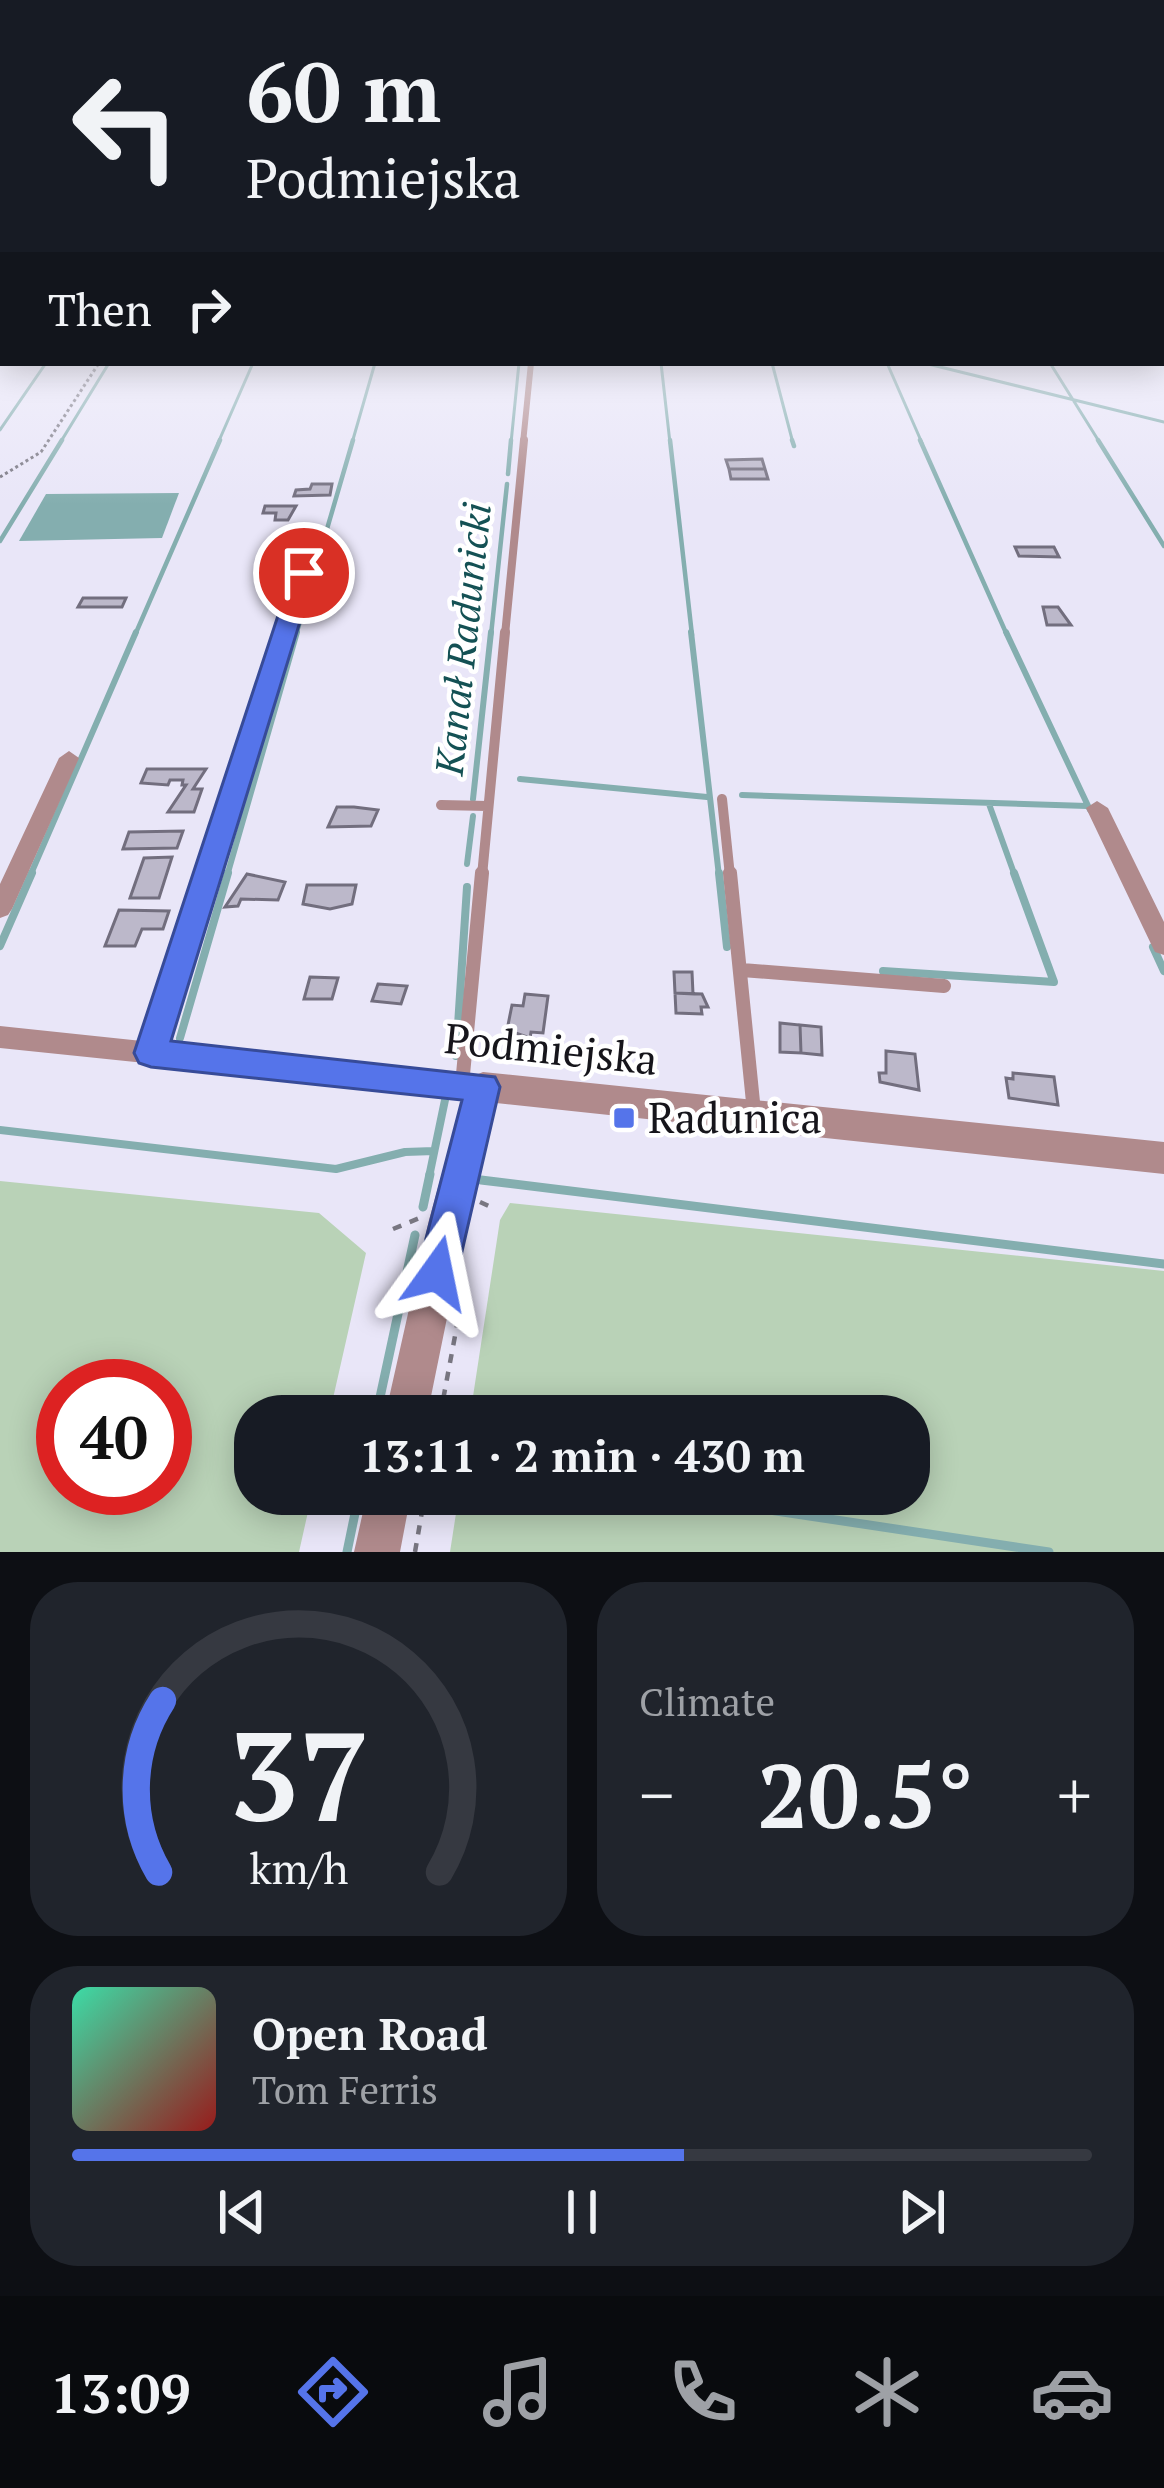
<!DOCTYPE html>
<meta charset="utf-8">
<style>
body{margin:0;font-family:"PT Serif",serif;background:#20242c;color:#f1f3f6;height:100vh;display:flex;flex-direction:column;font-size:45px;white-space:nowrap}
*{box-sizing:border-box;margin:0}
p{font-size:39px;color:#9ea1a6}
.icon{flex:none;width:66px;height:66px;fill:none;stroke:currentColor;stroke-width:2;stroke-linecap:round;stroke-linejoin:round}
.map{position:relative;height:1552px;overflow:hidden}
.side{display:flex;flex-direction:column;gap:30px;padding:30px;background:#0d0f14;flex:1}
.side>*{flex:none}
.guide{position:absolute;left:0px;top:0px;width:1164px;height:366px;box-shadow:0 6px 30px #0003;background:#171b24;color:#f1f3f6;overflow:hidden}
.speed{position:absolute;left:36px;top:1359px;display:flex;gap:24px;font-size:60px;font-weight:700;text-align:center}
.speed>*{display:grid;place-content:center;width:156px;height:156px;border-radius:50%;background:#171b24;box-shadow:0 6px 30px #0003;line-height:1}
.speed .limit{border:18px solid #d22;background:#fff;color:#111}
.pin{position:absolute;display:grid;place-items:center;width:102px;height:102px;color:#fff;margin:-51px;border:6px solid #fff;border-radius:50%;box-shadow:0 3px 12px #0007}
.me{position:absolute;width:132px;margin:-66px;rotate:12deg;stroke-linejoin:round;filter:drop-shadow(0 0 9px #0008)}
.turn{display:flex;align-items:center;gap:42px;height:252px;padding:0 48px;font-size:54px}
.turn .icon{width:156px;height:156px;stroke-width:2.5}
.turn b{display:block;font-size:84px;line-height:102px}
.then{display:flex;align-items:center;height:114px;padding:0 48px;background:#0003;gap:24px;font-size:45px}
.big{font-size:90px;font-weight:600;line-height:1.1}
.side .tile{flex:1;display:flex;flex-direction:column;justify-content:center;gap:18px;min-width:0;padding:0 42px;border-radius:48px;background:#20242c}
.side .dial{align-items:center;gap:0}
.dial svg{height:312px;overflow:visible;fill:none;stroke:#363941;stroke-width:7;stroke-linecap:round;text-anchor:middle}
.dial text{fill:#f1f3f6;stroke:none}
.song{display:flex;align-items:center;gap:36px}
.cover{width:144px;height:144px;border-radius:18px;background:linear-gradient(135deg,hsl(160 70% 55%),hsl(0 70% 35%))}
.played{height:12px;border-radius:6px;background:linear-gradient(90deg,#5574ea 60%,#363941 60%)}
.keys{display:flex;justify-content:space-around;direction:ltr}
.heat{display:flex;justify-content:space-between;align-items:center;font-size:66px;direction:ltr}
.side .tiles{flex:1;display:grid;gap:30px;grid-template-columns:1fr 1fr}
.tile:last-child{grid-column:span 2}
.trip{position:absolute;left:234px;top:1395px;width:696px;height:120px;border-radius:48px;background:#171b24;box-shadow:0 6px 30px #0003;font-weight:600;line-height:120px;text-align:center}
.tab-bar{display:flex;height:192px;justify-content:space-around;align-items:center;background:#090b0e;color:#9ea1a6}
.tab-bar .icon{width:84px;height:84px}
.tab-bar .current{color:#5574ea}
.tab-bar b{font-size:54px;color:#f1f3f6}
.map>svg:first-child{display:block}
</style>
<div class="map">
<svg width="1164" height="1552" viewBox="0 0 1164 1552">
<rect width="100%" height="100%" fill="#e9e6f8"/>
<path fill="#b9d2b7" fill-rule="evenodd" d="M 0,1181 L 319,1213 L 366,1253 L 329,1416 L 255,1416 L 255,1494 L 312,1494 L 299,1552 L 0,1552 ZM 63,1386 L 165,1386 L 165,1488 L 63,1488 Z
M 510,1203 L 1164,1271 L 1164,1552 L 450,1552 L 459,1494 L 909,1494 L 909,1416 L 470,1416 L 500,1220 Z"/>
<path fill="#84aeaf" d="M 179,493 L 162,538 L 19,541 L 46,494 Z"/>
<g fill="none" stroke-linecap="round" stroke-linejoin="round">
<path stroke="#84aeaf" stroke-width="3" d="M 1161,332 L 1164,336
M 661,363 L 670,443
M 772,363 L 793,443
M 887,363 L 922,443
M 924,363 L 1164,422
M 1050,363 L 1100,443
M 0,430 L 46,363
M 60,443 L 109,363
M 218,443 L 253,363
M 352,443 L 375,363
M 511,443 L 519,363"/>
<path stroke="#84aeaf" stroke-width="4.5" d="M 670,440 L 692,635
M 792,440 L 794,446
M 920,440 L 1007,635
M 1098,440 L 1164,546
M 508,474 L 511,440
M 0,541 L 62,440
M 135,635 L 220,440
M 296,635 L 353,440
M 491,635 L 507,484"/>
<path stroke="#84aeaf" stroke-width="6" d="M 691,632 L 719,876
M 1006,632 L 1090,810
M 520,779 L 707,797
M 742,795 L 1087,806
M 473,799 L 491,632
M 989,804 L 1015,876
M 467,864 L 473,816
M 30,876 L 136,632
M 227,876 L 297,632"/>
<path stroke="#84aeaf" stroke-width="8" d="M 719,873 L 727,947
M 0,946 L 32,873
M 1153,947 L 1164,971
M 883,971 L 1054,982 L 1014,873
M 180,1038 L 228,873
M 456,1056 L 467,887
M 0,1130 L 336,1169 L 405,1152 L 434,1151
M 429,1177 L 445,1100"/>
<path stroke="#84aeaf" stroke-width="9" d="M 481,1180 L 1164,1264
M 423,1207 L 430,1174
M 376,1416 L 415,1235
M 663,1494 L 1049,1552
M 347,1552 L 359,1494"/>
</g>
<path fill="#bcb8ca" stroke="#726e7e" stroke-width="3" d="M 762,459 L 765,469 L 729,469 L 726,460 Z
M 729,469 L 765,469 L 768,479 L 731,479 Z
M 312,484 L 332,484 L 330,495 L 294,496 L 296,490 L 310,489 Z
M 265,506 L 296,506 L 288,520 L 275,520 L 276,513 L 263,513 Z
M 1015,547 L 1054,547 L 1059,557 L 1019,556 Z
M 83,598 L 126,598 L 122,607 L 78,607 Z
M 1043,607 L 1058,607 L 1071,625 L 1047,625 Z
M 147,769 L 206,769 L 193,789 L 202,789 L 194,812 L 168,812 L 186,785 L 182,785 L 183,780 L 170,780 L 168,785 L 141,783 Z
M 337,807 L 354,807 L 378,810 L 371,826 L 328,827 Z
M 183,831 L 177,848 L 123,849 L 129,832 Z
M 172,857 L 159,898 L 130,898 L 144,858 Z
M 247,874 L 285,882 L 278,900 L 241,899 L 238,906 L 225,907 Z
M 307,885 L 356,885 L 352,904 L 330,909 L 303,904 Z
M 119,910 L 169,911 L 163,929 L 142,929 L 135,946 L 105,946 Z
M 674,972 L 692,972 L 693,994 L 675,993 Z
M 310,977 L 338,978 L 332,999 L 304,999 Z
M 378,984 L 407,986 L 401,1004 L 372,1001 Z
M 675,993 L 702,994 L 708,1007 L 701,1007 L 702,1014 L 676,1013 Z
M 525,994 L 548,996 L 543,1033 L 531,1032 L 530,1038 L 507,1030 L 512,1005 L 523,1006 Z
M 780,1023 L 800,1025 L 801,1053 L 780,1052 Z
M 800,1025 L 821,1027 L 822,1055 L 801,1053 Z
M 886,1051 L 915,1054 L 919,1090 L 880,1082 L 879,1073 L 886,1073 Z
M 1013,1073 L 1054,1077 L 1058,1105 L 1009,1098 L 1006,1078 L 1013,1079 Z"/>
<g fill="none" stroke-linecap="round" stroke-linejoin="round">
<path stroke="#787681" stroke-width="3" stroke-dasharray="3 3" stroke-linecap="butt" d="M 0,477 L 41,452 L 99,363"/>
<path stroke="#787681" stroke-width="4.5" stroke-dasharray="9 9" stroke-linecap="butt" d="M 480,1202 L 493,1208
M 393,1229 L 422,1217
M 440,1416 L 464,1288
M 415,1552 L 425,1494"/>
<path stroke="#b08a8c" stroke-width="6" d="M 523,443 L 531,363"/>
<path stroke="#b08a8c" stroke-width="8" d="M 505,635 L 524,440"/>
<path stroke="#b08a8c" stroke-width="10" d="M 722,799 L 730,876
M 441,805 L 487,806
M 482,876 L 505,632"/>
<path stroke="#b08a8c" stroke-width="14" d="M 730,873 L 754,1112
M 742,970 L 944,986
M 462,1085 L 482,873"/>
<path fill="#b08a8c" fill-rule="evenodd" d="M 304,568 L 313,573 L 167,1043 L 483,1076 L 493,1079 L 496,1087 L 493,1095 L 483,1098 L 0,1048 L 0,1026 L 142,1041 L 295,573 Z
M 69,751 L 79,758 L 12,909 L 8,915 L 0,918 L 0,884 L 59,758 Z
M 1097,801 L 1108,808 L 1164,922 L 1164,955 L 1155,952 L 1152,946 L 1086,808 Z"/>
<path fill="#b08a8c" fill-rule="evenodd" d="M 483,1072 L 1164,1142 L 1164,1174 L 496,1103 L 467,1220 L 427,1416 L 385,1416 L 429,1220 L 466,1087 L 471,1077 Z
M 367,1494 L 411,1494 L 400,1552 L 354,1552 Z"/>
</g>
<linearGradient id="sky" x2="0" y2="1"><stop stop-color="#80b2d1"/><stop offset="0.57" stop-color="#f5f4fc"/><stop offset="1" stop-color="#f5f4fc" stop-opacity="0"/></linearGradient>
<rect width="1164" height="504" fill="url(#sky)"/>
<path fill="#5574ea" stroke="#374b98" stroke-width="3" d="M 304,566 L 315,573 L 171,1041 L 495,1077 L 500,1087 L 457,1273 L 451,1286 L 437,1291 L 423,1286 L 417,1273 L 462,1100 L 151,1067 L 139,1063 L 134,1053 L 292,573 Z"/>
<rect fill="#5574ea" stroke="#fff" stroke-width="4.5" x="612" y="1106" width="24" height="24" rx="6"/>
<g text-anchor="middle" stroke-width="9" stroke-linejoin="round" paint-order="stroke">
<g font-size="39" font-style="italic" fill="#145154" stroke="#fff">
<text transform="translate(463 639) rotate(-84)" y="14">Kanał Radunicki</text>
</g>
<g font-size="42" fill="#16151b" stroke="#fff">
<text transform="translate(551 1049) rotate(6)" y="15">Podmiejska</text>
</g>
<g font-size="42" fill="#16151b" stroke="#fff" text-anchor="start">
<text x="648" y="1133">Radunica</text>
</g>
</g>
</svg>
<div class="speed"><div class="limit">40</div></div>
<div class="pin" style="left:304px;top:573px;background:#d93025"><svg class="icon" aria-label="arrive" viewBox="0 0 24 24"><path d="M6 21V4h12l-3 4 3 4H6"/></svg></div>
<svg class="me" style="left:437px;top:1273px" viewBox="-20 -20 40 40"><path d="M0-17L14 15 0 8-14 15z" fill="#5574ea" stroke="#fff" stroke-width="4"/></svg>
<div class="trip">13:11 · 2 min · 430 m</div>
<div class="guide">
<div class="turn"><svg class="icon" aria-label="left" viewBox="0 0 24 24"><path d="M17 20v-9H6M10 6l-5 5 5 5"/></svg><div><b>60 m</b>Podmiejska</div></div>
<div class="then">Then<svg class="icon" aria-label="right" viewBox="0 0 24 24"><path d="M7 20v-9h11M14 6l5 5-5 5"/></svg></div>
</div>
</div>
<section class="side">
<div class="tiles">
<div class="tile dial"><svg viewBox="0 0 100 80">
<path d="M14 69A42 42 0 1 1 86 69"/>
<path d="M14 69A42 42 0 0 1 15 25" stroke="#5574ea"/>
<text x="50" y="56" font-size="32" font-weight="700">37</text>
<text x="50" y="72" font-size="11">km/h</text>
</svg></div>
<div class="tile"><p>Climate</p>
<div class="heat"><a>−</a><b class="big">20.5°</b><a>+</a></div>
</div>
<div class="tile">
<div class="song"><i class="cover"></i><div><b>Open Road</b><p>Tom Ferris</p></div></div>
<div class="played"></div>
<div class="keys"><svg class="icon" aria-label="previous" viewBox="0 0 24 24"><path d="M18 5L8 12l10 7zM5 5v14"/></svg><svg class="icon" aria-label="pause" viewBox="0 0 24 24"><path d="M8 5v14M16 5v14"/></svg><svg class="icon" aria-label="next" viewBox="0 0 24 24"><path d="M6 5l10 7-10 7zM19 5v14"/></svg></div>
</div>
</div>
</section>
<nav class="tab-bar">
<b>13:09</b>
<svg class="icon current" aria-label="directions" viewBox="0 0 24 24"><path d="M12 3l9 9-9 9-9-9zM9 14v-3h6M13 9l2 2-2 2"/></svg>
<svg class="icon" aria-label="music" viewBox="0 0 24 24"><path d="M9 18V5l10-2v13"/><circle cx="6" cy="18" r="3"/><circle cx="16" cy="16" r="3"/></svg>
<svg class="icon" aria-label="phone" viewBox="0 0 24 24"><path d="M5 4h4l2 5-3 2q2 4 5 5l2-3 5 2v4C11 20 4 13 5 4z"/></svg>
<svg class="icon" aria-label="climate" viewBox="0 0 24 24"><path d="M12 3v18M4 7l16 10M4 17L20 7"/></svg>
<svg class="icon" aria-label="car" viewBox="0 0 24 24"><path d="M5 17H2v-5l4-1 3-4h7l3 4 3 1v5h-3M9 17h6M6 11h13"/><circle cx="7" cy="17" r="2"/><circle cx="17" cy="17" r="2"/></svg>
</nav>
